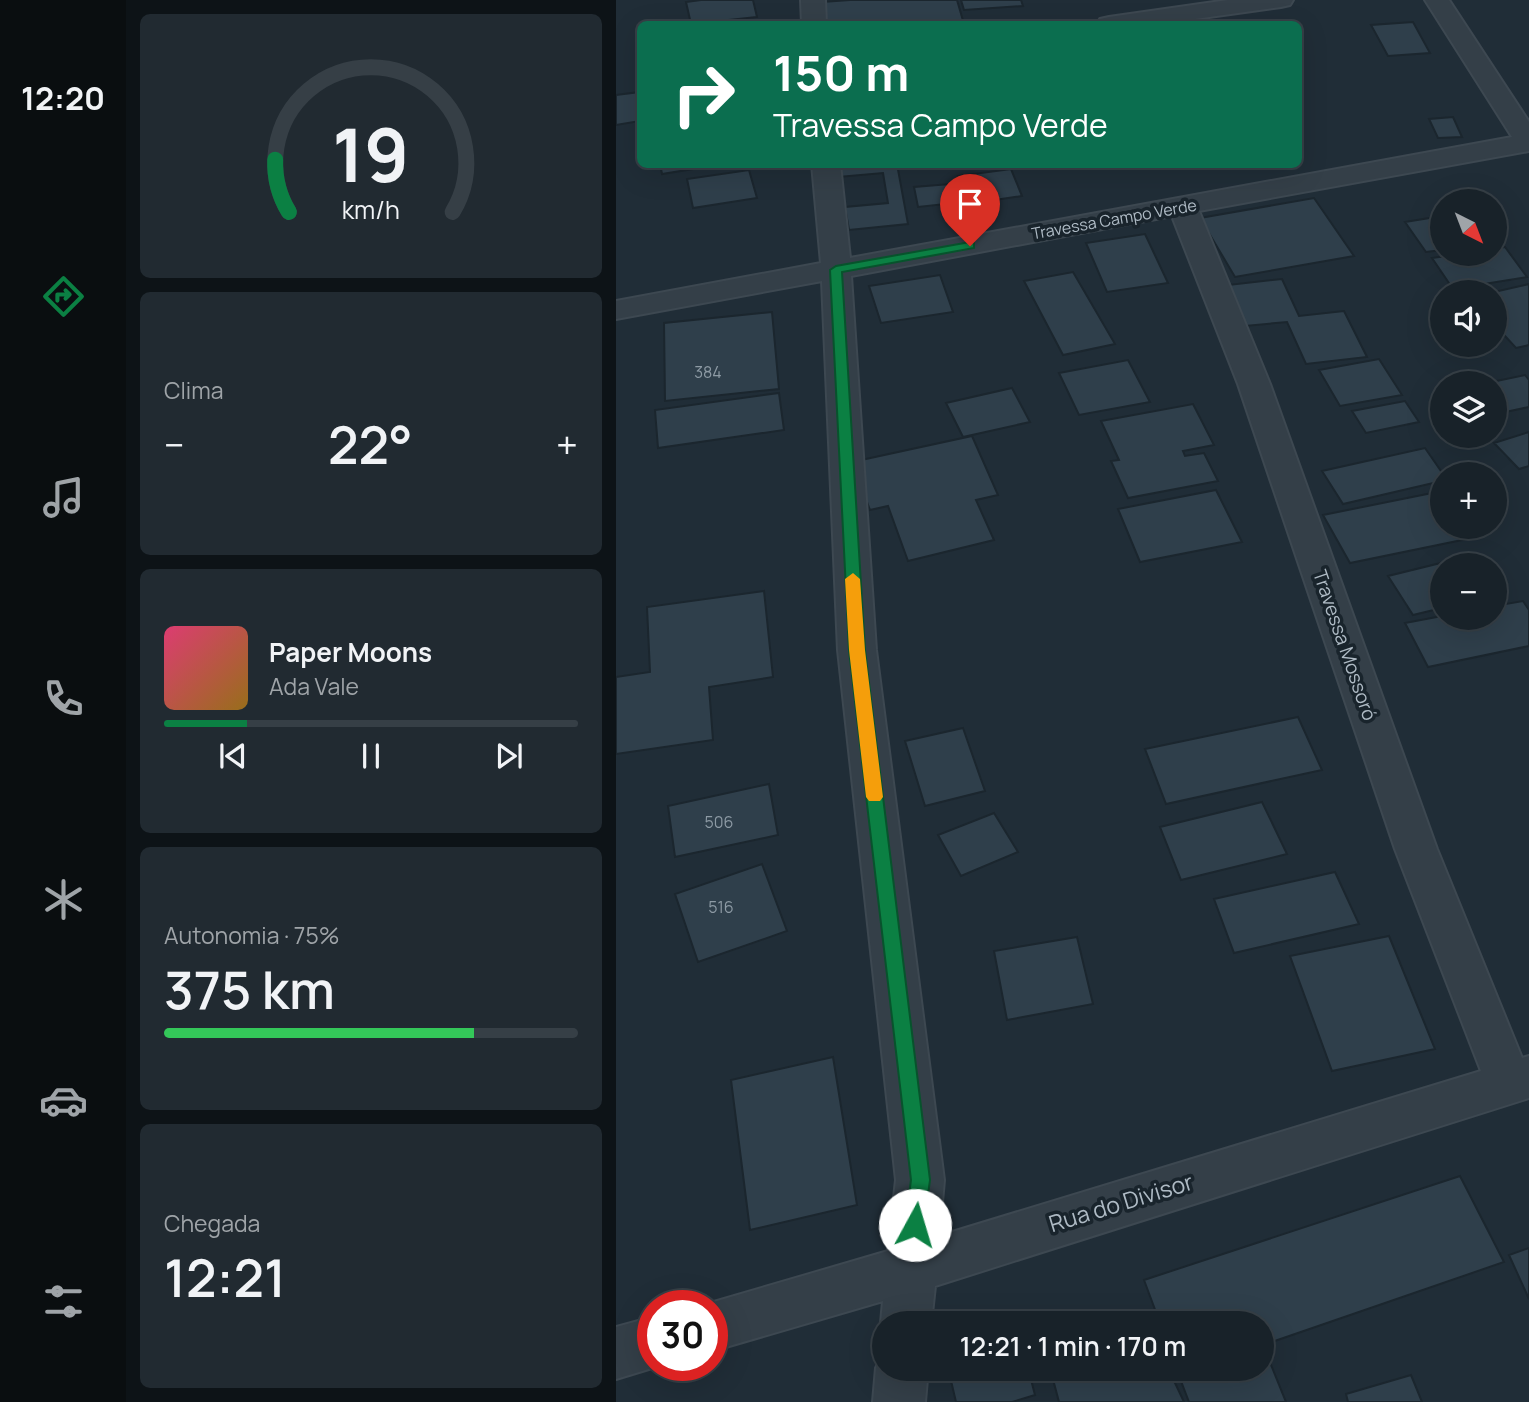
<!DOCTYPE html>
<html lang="pt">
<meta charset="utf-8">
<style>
body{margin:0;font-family:Manrope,sans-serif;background:#212a31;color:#f1f3f6;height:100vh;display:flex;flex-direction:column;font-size:26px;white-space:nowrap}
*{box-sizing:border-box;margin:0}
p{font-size:23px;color:#9fa4a8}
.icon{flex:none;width:38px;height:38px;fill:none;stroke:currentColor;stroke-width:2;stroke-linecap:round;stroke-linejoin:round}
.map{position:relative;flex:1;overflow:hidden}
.details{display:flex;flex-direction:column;gap:14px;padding:14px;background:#0d1317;width:490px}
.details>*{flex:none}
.banner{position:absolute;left:21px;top:21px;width:665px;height:147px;border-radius:10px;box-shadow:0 7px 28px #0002,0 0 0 2px #363f46;background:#0b6e4f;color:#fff;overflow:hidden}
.needle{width:46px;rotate:138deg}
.tools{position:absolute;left:814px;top:189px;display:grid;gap:14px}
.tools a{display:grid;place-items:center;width:77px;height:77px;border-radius:50%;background:#182229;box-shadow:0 7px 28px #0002,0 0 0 2px #363f46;font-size:35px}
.speed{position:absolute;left:21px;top:1290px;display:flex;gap:14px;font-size:35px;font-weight:700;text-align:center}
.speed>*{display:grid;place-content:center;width:91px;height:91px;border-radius:50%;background:#182229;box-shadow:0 7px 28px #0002,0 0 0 2px #363f46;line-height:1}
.speed .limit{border:10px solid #d22;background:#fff;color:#111}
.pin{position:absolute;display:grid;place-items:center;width:60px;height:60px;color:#fff;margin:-72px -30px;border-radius:50% 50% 50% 0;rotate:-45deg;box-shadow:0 0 7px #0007}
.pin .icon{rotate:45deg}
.me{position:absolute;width:77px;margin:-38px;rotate:6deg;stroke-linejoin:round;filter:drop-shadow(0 0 5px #0008)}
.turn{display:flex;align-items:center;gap:24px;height:147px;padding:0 21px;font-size:32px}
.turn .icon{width:91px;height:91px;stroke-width:2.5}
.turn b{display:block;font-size:49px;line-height:60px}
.big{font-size:52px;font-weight:600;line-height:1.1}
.details .card{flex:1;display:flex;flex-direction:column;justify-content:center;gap:10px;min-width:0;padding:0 24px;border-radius:10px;background:#212a31}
.details .dial{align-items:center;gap:0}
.dial svg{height:182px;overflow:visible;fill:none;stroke:#363f46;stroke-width:7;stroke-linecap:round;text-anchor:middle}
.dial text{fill:#f1f3f6;stroke:none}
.song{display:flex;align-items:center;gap:21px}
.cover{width:84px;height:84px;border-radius:10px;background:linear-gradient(135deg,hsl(340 70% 55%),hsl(40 70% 35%))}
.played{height:7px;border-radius:4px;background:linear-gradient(90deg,#0b8043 20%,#363f46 20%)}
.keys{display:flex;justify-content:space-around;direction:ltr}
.heat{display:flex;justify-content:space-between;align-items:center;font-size:38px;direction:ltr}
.charge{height:10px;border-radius:5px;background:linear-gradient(90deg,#34c759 75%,#363f46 0)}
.trip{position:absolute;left:256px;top:1311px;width:402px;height:70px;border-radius:35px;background:#182229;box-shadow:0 7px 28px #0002,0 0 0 2px #363f46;font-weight:600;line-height:70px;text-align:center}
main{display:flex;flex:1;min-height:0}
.dock{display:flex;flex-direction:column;width:126px;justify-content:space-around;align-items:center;background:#0a0e10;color:#9fa4a8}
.dock .icon{width:49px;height:49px}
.dock .on{color:#0b8043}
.dock b{font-size:32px;color:#f1f3f6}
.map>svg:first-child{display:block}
</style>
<main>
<nav class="dock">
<b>12:20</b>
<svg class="icon on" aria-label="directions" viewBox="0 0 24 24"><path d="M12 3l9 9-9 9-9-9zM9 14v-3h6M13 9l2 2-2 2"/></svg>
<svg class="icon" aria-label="music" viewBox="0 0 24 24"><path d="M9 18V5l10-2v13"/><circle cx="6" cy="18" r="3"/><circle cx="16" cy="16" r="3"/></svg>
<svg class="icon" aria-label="phone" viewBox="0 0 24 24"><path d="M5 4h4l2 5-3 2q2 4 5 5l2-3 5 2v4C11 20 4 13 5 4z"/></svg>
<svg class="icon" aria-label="climate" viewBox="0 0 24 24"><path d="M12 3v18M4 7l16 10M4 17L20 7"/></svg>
<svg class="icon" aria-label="car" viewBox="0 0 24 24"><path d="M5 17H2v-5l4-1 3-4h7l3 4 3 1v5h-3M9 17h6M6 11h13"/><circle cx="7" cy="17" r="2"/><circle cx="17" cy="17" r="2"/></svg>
<svg class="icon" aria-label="filters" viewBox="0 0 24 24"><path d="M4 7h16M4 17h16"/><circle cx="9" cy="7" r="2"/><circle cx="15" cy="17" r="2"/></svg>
</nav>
<section class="details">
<div class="card dial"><svg viewBox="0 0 100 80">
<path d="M14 69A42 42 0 1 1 86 69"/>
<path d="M14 69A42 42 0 0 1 8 46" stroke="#0b8043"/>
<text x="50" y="56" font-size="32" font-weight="700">19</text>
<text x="50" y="72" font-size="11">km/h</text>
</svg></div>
<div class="card"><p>Clima</p>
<div class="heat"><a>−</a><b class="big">22°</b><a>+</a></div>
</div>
<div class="card">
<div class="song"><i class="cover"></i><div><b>Paper Moons</b><p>Ada Vale</p></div></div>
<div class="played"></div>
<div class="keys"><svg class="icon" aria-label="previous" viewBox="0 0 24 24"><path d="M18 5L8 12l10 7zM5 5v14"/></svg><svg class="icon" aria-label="pause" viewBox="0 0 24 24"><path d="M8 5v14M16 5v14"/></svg><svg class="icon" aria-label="next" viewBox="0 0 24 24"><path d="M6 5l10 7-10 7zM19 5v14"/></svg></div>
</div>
<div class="card"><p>Autonomia · 75%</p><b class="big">375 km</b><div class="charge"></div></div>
<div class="card"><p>Chegada</p><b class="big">12:21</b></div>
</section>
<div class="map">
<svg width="913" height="1402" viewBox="0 0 913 1402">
<rect width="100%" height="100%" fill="#202d37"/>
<path fill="#2f3f4b" stroke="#1b262e" stroke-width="2" d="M 85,0 L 137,0 L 141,17 L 75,24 L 70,2 Z
M 234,0 L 341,0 L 348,24 L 210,24 L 206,2 Z
M 345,0 L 405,0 L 407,6 L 348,10 Z
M 797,22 L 814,53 L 772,56 L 755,25 Z
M 24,92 L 24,121 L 0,125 L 0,95 Z
M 837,117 L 846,137 L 822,138 L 813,119 Z
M 44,164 L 108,164 L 46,174 Z
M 220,164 L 281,164 L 292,224 L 233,230 L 229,207 L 272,203 L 267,173 L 222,177 Z
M 395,169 L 406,196 L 352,204 L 342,176 Z
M 133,170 L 141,198 L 77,208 L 71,179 Z
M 334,184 L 339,203 L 302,207 L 298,187 Z
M 698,198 L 738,256 L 619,277 L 584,218 Z
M 826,216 L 826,250 L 810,252 L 789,222 Z
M 529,234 L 552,283 L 491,292 L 470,243 Z
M 889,247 L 911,277 L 837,289 L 816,258 L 844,254 L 878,254 L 878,248 Z
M 457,272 L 499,344 L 447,355 L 408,281 Z
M 324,275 L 337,312 L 265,323 L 253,286 Z
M 666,279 L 683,316 L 728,311 L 751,357 L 690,364 L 671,322 L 629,326 L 612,285 Z
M 913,284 L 913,345 L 900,348 L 878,324 L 878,292 Z
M 156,312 L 163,389 L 49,401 L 48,323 Z
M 763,359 L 786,395 L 724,406 L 703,370 Z
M 512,360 L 534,402 L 463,415 L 443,373 Z
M 909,375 L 913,380 L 913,407 L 885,413 L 878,405 L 878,383 L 871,383 Z
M 396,388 L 414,422 L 347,437 L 330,403 Z
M 163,393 L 168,430 L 42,448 L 39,410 Z
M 789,401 L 803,422 L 750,433 L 736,411 Z
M 577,404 L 598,445 L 567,451 L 569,456 L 588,453 L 602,481 L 512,498 L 495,461 L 503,460 L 485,421 Z
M 913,432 L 913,466 L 903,469 L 878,443 Z
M 356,436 L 382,495 L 360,500 L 378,540 L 292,561 L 272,506 L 254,510 L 236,462 Z
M 809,448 L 827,474 L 826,481 L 727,504 L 706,471 Z
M 600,490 L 626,542 L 524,562 L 502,509 Z
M 826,491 L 826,527 L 843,527 L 851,539 L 734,563 L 707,515 Z
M 841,559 L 844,565 L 826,565 L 826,608 L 797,615 L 772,576 Z
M 148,591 L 157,677 L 93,687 L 97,740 L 0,754 L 0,677 L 34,672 L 31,607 Z
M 907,601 L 913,610 L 913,646 L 812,667 L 789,623 L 826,616 L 878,618 L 878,606 Z
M 682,717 L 706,770 L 550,804 L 529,749 Z
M 347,728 L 369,791 L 309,806 L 289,741 Z
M 153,784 L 162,835 L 59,857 L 52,806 Z
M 646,802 L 671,854 L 565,880 L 544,827 Z
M 378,813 L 402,852 L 345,876 L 322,835 Z
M 146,864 L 171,931 L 82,962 L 59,894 Z
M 719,872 L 743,924 L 618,953 L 598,899 Z
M 773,936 L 819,1049 L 716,1071 L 674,956 Z
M 461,937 L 477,1004 L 391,1020 L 378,951 Z
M 217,1057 L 241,1205 L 134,1230 L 115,1080 Z
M 844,1176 L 888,1262 L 647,1345 L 670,1402 L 573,1402 L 560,1368 L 646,1368 L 646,1323 L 544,1323 L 528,1280 Z
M 913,1248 L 913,1299 L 893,1255 Z
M 332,1368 L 412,1368 L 419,1395 L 396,1402 L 340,1402 Z
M 434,1368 L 552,1368 L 568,1402 L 443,1402 Z
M 795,1375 L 806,1402 L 732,1402 L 730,1394 Z"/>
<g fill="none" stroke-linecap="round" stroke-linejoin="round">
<defs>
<path id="minor" d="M 185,0 L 209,0 L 210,24 L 186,24 Z
M 612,0 L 677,0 L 674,5 L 665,7 L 543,24 L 481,24 L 484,19 L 493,17 Z
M 809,0 L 833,0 L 913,122 L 913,151 L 583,211 L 654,384 L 821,849 L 906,1058 L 913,1056 L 913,1098 L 319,1286 L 315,1323 L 268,1323 L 268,1331 L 265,1323 L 267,1301 L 96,1351 L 96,1306 L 84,1306 L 272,1251 L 280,1180 L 222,650 L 206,281 L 0,319 L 0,301 L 205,263 L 196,164 L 224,164 L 234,258 L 896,137 ZM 556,216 L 622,384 L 779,849 L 865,1071 L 323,1236 L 328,1180 L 260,650 L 235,276 Z
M 37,1317 L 37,1365 L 46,1365 L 0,1379 L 0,1327 Z
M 268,1350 L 268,1368 L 312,1368 L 309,1402 L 257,1402 L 260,1368 Z"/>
</defs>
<use href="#minor" stroke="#3d4851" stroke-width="4"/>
<use href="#minor" fill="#343f48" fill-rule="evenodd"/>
</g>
<path fill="#0b8043" stroke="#07532c" stroke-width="2" d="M 354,242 L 358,243 L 358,248 L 226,272 L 249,650 L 314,1180 L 307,1232 L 299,1234 L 292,1232 L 289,1225 L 295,1180 L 233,650 L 214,270 L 220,266 Z"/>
<path fill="#f59e0b" d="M 237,573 L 244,579 L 249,650 L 267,797 L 264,801 L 253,801 L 250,797 L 233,650 L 229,579 Z"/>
<g text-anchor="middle" stroke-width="7" stroke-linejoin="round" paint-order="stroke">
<g font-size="16" fill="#aebac4" stroke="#19242c">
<text transform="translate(498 219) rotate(-10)" y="6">Travessa Campo Verde</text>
</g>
<g font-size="16" fill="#8d9aa4">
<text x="92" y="378">384</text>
<text x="103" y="828">506</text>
<text x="105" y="913">516</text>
</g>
<g font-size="19" fill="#aebac4" stroke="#19242c">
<text transform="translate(729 645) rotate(71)" y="7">Travessa Mossoró</text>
</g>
<g font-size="23" fill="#aebac4" stroke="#19242c">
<text transform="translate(505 1203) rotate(-17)" y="8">Rua do Divisor</text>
</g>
</g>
</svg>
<div class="tools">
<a><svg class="needle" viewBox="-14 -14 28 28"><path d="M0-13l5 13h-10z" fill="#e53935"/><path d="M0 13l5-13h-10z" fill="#9fa4a8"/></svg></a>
<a><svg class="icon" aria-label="sound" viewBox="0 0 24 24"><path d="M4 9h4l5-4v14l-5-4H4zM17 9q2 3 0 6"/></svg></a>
<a><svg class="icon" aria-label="layers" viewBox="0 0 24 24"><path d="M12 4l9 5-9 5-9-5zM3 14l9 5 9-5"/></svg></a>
<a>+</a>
<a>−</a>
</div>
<div class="speed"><div class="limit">30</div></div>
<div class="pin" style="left:354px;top:246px;background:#d93025"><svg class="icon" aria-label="arrive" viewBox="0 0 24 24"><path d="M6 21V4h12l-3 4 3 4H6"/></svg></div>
<svg class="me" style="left:299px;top:1225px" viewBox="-20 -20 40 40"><circle r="19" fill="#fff"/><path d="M0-13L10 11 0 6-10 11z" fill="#0b8043"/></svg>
<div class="trip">12:21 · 1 min · 170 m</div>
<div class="banner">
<div class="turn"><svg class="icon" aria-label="right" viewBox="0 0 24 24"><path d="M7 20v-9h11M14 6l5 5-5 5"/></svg><div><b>150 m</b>Travessa Campo Verde</div></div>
</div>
</div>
</main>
